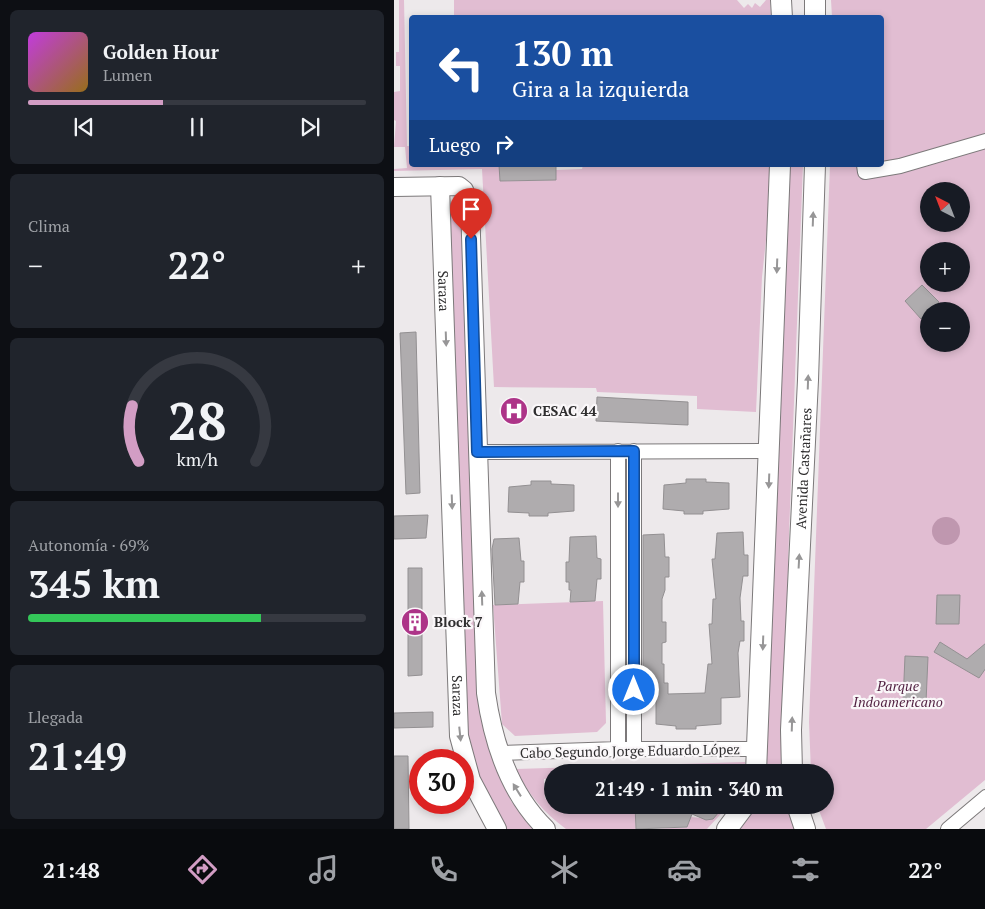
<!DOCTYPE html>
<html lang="es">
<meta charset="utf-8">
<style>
body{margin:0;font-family:"PT Serif",serif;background:#20242c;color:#f1f3f6;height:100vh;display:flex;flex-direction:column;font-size:19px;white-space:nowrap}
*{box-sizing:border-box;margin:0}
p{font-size:16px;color:#9ea1a6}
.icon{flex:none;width:28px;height:28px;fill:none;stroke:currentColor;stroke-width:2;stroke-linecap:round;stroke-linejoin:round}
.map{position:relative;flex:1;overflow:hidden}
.sheet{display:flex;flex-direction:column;gap:10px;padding:10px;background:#0d0f14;width:394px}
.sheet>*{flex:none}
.guide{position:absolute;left:15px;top:15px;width:475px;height:152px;border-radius:5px;box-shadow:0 2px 8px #0003;background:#1a4fa0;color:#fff;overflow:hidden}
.needle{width:32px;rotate:318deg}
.controls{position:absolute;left:526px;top:182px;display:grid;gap:10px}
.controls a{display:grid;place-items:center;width:50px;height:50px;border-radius:50%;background:#171b24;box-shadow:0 2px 8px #0003;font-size:25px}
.speed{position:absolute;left:15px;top:749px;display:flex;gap:10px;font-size:25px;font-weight:700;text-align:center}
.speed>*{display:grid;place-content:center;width:65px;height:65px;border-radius:50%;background:#171b24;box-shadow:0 2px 8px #0003;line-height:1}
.speed .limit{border:8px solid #d22;background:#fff;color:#111}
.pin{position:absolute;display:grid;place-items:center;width:42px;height:42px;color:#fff;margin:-51px -21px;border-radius:50% 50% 50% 0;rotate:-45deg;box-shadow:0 0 5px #0007}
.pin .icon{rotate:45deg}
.me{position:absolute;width:55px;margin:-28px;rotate:0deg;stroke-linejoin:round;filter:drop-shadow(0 0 4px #0008)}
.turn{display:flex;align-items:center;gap:18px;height:105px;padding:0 20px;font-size:22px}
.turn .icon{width:65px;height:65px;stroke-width:2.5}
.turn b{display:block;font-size:35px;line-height:42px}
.then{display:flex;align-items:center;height:48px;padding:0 20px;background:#0003;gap:10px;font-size:19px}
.big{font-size:38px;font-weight:600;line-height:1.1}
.sheet .widget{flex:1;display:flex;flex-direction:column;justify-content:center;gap:8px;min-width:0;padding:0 18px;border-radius:8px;background:#20242c}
.sheet .dial{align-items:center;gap:0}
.dial svg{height:130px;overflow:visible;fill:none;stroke:#363941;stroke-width:7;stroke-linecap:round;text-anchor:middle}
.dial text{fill:#f1f3f6;stroke:none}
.song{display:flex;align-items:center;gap:15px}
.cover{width:60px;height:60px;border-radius:8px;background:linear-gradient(135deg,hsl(290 70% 55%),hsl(40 70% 35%))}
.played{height:5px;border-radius:2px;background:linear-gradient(90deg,#d29dc4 40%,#363941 40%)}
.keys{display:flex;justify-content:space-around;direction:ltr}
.heat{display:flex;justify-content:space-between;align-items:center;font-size:28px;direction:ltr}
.charge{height:8px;border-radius:4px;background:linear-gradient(90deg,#34c759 69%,#363941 0)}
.trip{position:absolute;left:150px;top:764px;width:290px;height:50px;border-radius:25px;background:#171b24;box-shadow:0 2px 8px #0003;font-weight:600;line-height:50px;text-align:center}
.dock{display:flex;height:80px;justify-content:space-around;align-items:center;background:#090b0e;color:#9ea1a6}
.dock .icon{width:35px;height:35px}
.dock .current{color:#d29dc4}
.dock b{font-size:22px;color:#f1f3f6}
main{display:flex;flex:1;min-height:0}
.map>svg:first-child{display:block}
</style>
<main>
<section class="sheet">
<div class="widget">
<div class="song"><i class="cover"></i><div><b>Golden Hour</b><p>Lumen</p></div></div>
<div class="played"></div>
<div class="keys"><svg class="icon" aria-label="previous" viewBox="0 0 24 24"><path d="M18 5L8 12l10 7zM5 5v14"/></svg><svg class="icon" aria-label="pause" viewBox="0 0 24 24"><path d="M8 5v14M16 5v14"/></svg><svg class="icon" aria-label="next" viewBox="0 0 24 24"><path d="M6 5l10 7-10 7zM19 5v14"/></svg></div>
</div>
<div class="widget"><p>Clima</p>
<div class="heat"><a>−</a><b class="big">22°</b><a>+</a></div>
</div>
<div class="widget dial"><svg viewBox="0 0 100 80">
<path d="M14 69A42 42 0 1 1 86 69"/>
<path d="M14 69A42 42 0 0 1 10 35" stroke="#d29dc4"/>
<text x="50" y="56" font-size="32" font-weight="700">28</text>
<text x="50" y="72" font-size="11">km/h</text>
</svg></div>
<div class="widget"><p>Autonomía · 69%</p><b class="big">345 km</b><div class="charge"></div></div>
<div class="widget"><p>Llegada</p><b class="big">21:49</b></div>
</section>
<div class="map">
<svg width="592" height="829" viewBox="0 0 592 829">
<rect width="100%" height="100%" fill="#ede9eb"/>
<path fill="#e1bdd2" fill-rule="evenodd" d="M 5,0 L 10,0 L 13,146 L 17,146 L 18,165 L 105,165 L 106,181 L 162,180 L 162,170 L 188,169 L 189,165 L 380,165 L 368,277 L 362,412 L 303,409 L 303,396 L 203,392 L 202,388 L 100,387 L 88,169 L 0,171 L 0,169 L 13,168 L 11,147 L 0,147 L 2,121 L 0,120 L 0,92 L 6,91 L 6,66 L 2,66 L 2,52 L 5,52 Z
M 60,0 L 343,0 L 350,8 L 354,4 L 358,8 L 361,3 L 366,7 L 372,0 L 376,0 L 377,17 L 60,17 Z
M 437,0 L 591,0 L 591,780 L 532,829 L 432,829 L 423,805 L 431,805 L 431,772 L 417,772 L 415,722 L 436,165 L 488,165 L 488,18 L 438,17 ZM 535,191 L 568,191 L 568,224 L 535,224 ZM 535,251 L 568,251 L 568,284 L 535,284 ZM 535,311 L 568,311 L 568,344 L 535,344 Z
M 391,165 L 409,165 L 395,534 L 389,738 L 390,772 L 367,772 Z
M 60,199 L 69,203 L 85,702 L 92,738 L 117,801 L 138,829 L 110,829 L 89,791 L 73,739 L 53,206 Z
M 209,601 L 212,723 L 203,732 L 121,736 L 108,724 L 99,605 Z
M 351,762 L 351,772 L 331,772 L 330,769 L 295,772 L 159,772 L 159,778 L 150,779 L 151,799 L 159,799 L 159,805 L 241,805 L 242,829 L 172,829 C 149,812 134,794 122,769 Z
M 324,805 L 335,805 L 313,829 L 261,829 L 293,827 L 297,817 L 319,819 L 325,812 Z
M 356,805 L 395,805 L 402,829 L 339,829 Z"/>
<path fill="#bf97af" d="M538 531a14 14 0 1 1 28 0a14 14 0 1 1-28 0Z"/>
<path fill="#afacae" stroke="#939092" d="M 105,165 L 162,165 L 162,180 L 106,181 Z
M 528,285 L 545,302 L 527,319 L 511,301 Z
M 22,332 L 26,493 L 12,494 L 6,333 Z
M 203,397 L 294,402 L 294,425 L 202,421 Z
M 292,479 L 312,479 L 312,482 L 335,483 L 335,509 L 309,511 L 309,514 L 290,514 L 290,511 L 269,509 L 270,485 L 292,483 Z
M 137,481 L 157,481 L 157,484 L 180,485 L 180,511 L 154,513 L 154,516 L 135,516 L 135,513 L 114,512 L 115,487 L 137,485 Z
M 34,515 L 32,538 L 0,539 L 0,516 Z
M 349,532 L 350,555 L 354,555 L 354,576 L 349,576 L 346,598 L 347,621 L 350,621 L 350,641 L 346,641 L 344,653 L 346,697 L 327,698 L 327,724 L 302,726 L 302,729 L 282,729 L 282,726 L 262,724 L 262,698 L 249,698 L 249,535 L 270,534 L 271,557 L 275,557 L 275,577 L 271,577 L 271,590 L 268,599 L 268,622 L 272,622 L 272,642 L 268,643 L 268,664 L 270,664 L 270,683 L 274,683 L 274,694 L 311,693 L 314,664 L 318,664 L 315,624 L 318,624 L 319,599 L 322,599 L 318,559 L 321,559 L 323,533 Z
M 202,536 L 203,558 L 207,559 L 207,579 L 203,579 L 201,601 L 176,602 L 177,590 L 175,590 L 175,582 L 172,582 L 172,562 L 175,562 L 176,537 Z
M 125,538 L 127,561 L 130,561 L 130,582 L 126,582 L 124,604 L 101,605 L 98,549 L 100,539 Z
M 14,568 L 28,568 L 28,675 L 14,676 Z
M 543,595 L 566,595 L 565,624 L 542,624 Z
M 546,642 L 573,659 L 592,643 L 592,668 L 585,678 L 540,652 Z
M 511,656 L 534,657 L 532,702 L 509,702 Z
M 39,712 L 39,727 L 0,728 L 0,713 Z
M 0,756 L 14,756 L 15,829 L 0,829 Z
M 241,805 L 324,805 L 325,812 L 319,819 L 312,820 L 298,814 L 293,827 L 242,829 Z"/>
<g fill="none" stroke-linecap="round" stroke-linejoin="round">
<defs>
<path id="minor" d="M 470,165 L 471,172 L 506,166 L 592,141
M 83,452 L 376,451
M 224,749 L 224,451
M 240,749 L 240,451
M 107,753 L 224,749 L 365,749
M 554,829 L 592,797"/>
<g id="tertiary">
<path id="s1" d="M 46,186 L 65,736 L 77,780 L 103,829"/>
<path d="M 0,187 L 65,186 L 70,190 L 76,205 L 92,693 C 99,742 116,794 152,829"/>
</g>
<g id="secondary">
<path d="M 387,0 L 388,18"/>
<path d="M 421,0 L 421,18"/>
<path d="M 362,772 L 386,165"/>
<path id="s2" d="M 398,772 L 397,730 L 414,380 L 421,165"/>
<path d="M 403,805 L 411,829"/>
<path d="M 333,829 L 351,805"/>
</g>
</defs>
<use href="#minor" stroke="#7c797a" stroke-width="16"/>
<use href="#tertiary" stroke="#7c797a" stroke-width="20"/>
<use href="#secondary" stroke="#7c797a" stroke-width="22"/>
<use href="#minor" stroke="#fff" stroke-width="14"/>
<use href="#tertiary" stroke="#fff" stroke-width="18"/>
<use href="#secondary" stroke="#fff" stroke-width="20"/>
</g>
<defs><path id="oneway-solid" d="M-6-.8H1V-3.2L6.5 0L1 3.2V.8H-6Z" transform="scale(1.25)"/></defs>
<g fill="#979697">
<use href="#oneway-solid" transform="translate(419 219) rotate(-88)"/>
<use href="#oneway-solid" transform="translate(383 266) rotate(92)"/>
<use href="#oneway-solid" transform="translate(52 339) rotate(88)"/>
<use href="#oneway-solid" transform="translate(414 382) rotate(-88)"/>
<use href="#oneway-solid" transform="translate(375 481) rotate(92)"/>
<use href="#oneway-solid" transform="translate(224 500) rotate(90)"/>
<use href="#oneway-solid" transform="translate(58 502) rotate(88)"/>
<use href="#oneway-solid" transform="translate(405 561) rotate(-87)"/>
<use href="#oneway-solid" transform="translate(88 598) rotate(-92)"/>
<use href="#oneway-solid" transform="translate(369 643) rotate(92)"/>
<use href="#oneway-solid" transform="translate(398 724) rotate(-88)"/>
<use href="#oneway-solid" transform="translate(66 734) rotate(84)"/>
<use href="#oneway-solid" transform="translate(123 790) rotate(-122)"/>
</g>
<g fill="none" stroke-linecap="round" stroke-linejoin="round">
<defs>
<path id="route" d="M 77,239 L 83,452 L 240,451 L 240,690"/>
</defs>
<use href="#route" stroke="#114b97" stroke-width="12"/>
<use href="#route" stroke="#1a73e8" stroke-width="9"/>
</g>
<defs>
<symbol id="hospital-disc" viewBox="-11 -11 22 22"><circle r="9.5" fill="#ad3488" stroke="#faf7f9"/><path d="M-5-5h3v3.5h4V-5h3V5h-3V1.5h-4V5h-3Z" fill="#fff"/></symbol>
<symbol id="building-disc" viewBox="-11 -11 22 22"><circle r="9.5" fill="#ad3488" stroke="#faf7f9"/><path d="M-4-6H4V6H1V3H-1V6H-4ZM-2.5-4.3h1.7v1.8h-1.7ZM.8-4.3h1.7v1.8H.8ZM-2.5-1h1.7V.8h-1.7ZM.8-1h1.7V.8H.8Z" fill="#fff"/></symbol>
</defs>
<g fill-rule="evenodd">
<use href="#hospital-disc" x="104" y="395" width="32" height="32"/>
<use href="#building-disc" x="5" y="606" width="32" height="32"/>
</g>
<g text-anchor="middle" stroke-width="4.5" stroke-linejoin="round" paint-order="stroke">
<g font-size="14" fill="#2f2e2f" stroke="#faf7f9">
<text dy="5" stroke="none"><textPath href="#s1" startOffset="105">Saraza</textPath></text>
<text dy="5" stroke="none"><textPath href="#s2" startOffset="304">Avenida Castañares</textPath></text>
<text dy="5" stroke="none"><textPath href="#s1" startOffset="510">Saraza</textPath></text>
<text transform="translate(236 751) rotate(-1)" y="5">Cabo Segundo Jorge Eduardo López</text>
</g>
<g font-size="14" font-weight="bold" fill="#2f2e2f" stroke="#faf7f9" text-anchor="start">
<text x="139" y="416">CESAC 44</text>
<text x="40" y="627">Block 7</text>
</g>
<g font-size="14" font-style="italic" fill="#501f40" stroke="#faf7f9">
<text x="504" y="691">Parque<tspan x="504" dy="16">Indoamericano</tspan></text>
</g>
</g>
</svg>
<div class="controls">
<a><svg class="needle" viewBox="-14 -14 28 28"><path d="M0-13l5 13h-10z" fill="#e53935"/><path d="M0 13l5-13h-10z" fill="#9ea1a6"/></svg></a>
<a>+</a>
<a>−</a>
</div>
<div class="speed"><div class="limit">30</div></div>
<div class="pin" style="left:77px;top:239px;background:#d93025"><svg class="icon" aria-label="arrive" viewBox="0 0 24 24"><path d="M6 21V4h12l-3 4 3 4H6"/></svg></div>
<svg class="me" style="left:240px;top:690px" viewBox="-20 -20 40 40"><circle r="17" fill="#1a73e8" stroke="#fff" stroke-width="3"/><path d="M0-11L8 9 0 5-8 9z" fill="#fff"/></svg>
<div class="trip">21:49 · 1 min · 340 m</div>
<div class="guide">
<div class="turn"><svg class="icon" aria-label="left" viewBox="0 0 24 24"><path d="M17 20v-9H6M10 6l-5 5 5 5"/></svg><div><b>130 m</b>Gira a la izquierda</div></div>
<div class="then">Luego<svg class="icon" aria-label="right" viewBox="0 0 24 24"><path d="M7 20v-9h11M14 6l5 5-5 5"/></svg></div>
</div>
</div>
</main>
<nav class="dock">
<b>21:48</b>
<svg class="icon current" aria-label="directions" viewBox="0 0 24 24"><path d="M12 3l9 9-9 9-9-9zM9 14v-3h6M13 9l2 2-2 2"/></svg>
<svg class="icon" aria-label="music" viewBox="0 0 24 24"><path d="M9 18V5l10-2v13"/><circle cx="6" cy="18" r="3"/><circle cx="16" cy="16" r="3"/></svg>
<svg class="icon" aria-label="phone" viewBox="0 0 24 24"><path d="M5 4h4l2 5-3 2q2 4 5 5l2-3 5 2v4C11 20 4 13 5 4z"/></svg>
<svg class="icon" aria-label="climate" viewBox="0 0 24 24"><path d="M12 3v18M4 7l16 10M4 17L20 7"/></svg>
<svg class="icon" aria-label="car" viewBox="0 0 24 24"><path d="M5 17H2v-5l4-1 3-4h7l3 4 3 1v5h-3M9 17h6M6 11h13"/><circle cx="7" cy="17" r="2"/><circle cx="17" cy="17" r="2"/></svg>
<svg class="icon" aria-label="filters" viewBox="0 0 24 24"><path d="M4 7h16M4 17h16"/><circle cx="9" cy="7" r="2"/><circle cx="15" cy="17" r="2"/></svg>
<b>22°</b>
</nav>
